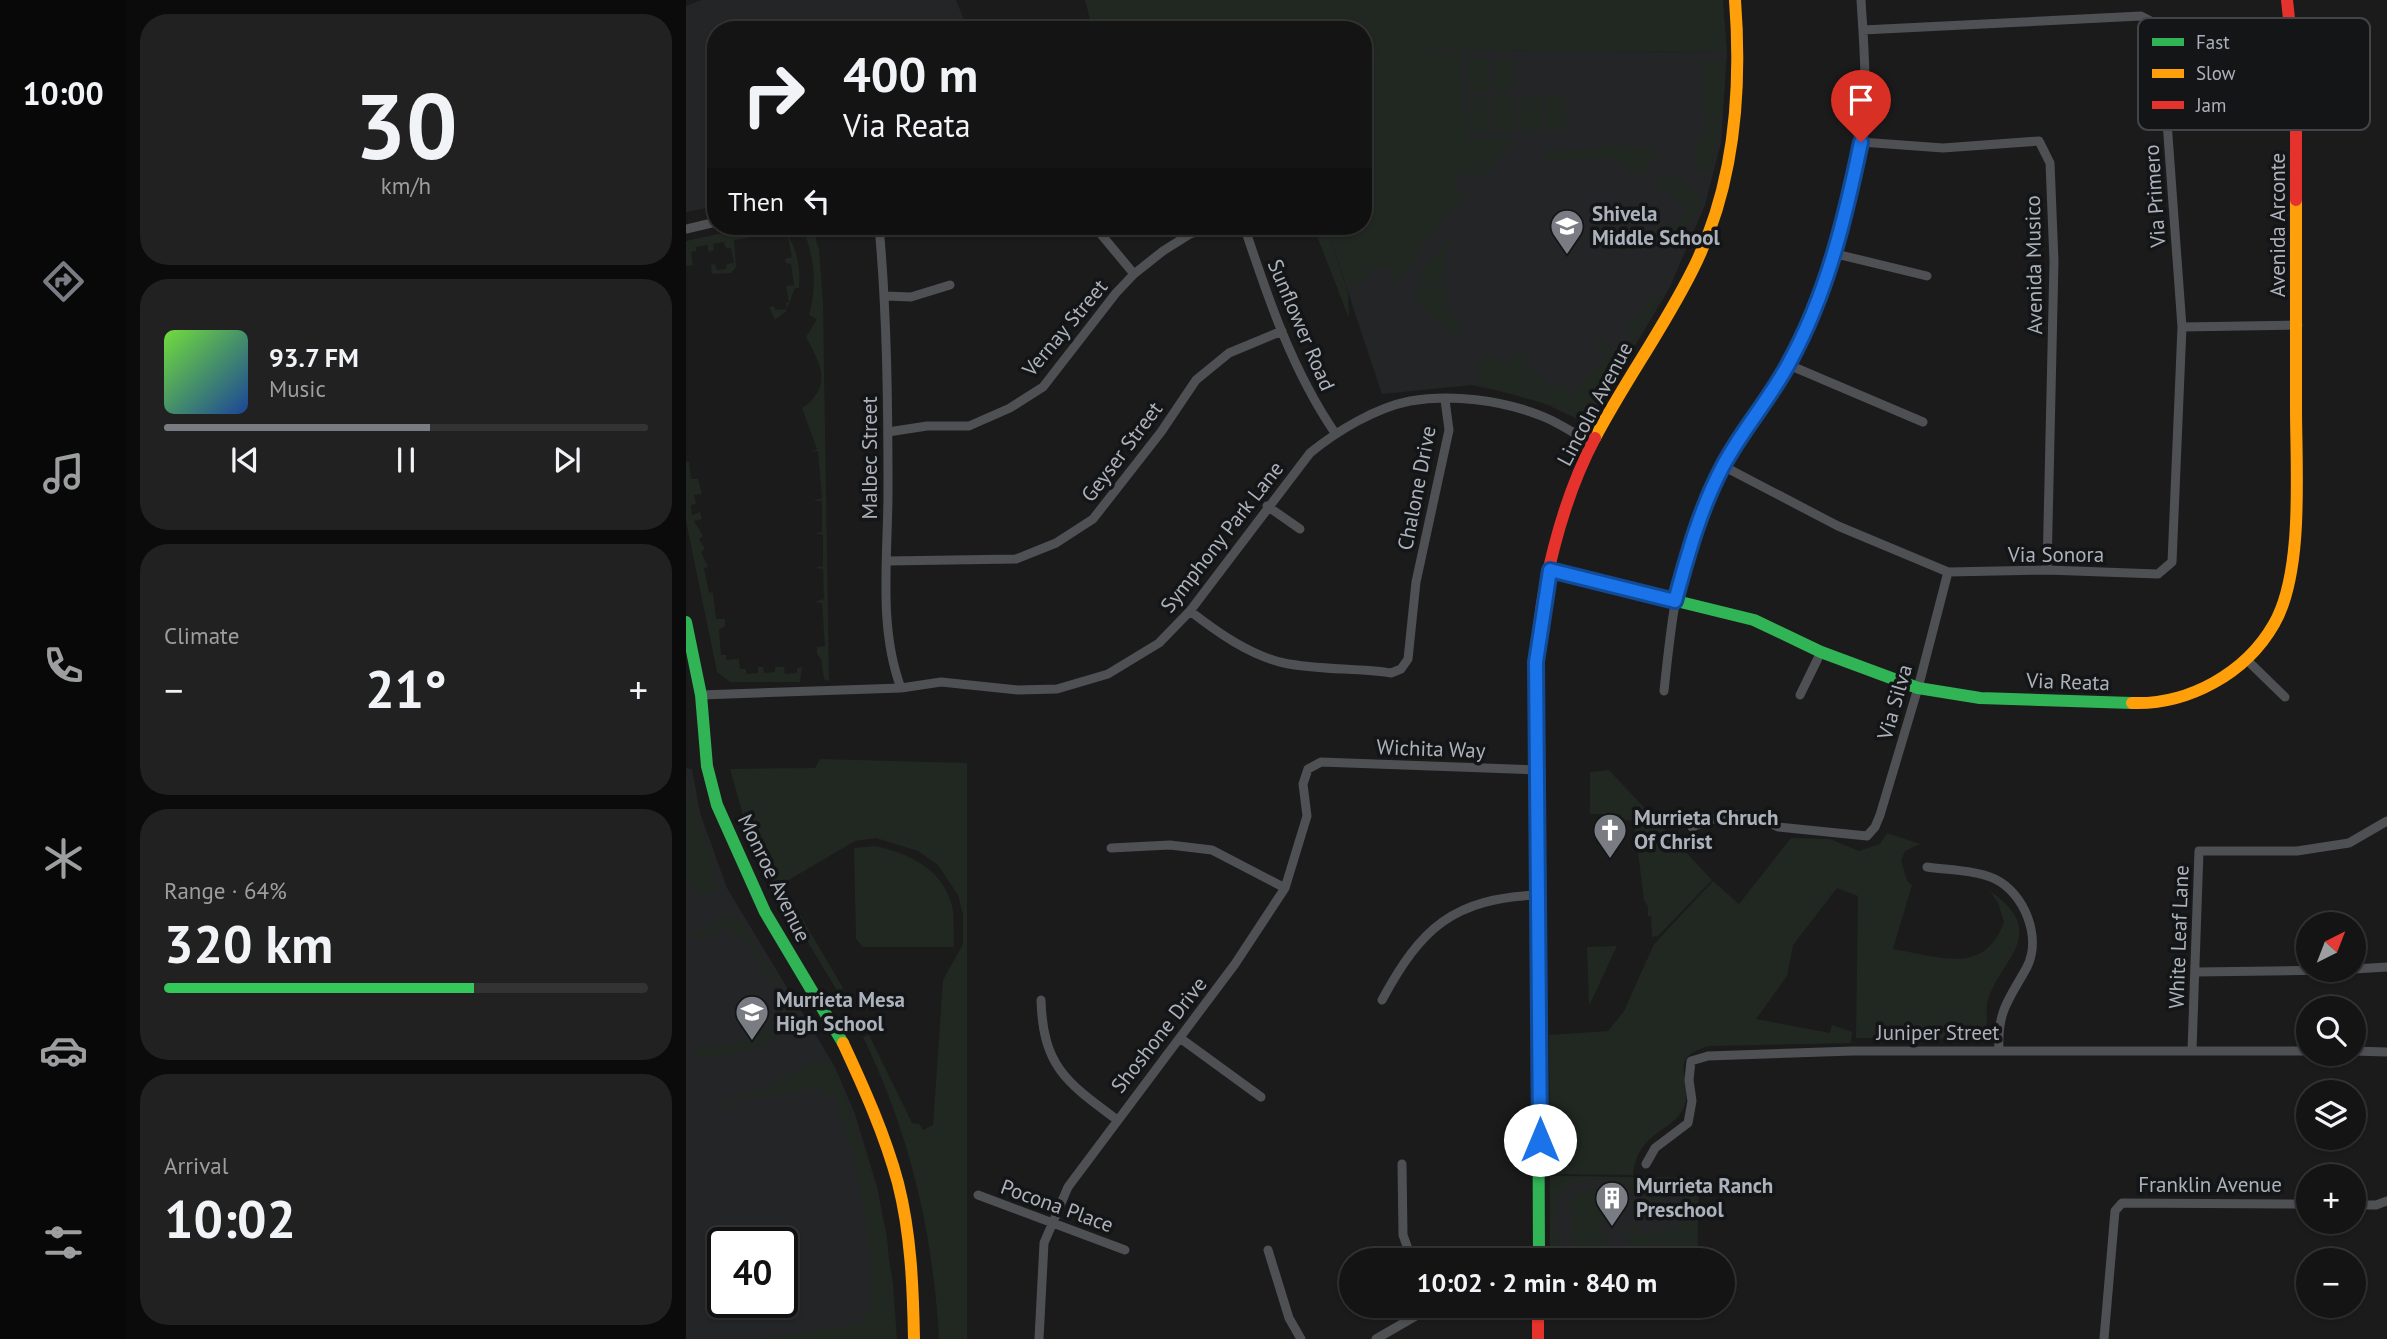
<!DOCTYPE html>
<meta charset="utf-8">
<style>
body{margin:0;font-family:"PT Sans",sans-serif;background:#212122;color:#f1f3f6;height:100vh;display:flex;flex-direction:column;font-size:26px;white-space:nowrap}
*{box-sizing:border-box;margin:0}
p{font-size:23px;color:#9d9ea0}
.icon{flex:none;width:38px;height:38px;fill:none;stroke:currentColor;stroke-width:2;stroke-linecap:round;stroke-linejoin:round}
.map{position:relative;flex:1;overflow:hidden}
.sheet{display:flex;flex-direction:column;gap:14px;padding:14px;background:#0b0b0b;width:560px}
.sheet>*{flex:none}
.guide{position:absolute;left:21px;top:21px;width:665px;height:214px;border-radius:28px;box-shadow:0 2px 5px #0004,0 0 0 2px #333334;background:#141414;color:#f1f3f6;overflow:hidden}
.needle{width:46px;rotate:42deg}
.tools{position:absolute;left:1610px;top:912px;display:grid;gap:14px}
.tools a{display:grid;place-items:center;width:70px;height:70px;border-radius:50%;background:#141414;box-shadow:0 2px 5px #0004,0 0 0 2px #333334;font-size:35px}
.speed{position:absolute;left:21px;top:1227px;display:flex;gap:14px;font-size:35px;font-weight:700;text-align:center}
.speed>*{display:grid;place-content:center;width:91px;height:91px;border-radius:50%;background:#141414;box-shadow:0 2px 5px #0004,0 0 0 2px #333334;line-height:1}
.speed .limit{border:4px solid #111;border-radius:10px;background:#fff;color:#111}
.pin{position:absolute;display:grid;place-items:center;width:60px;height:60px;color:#fff;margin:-72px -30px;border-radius:50% 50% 50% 0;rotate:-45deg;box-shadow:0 0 7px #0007}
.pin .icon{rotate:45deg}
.me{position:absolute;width:77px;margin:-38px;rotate:0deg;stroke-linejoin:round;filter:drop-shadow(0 0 5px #0008)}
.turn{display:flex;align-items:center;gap:24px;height:147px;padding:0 21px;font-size:32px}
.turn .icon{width:91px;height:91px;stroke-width:2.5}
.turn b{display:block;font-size:49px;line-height:60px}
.then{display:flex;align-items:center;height:66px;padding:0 21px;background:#0003;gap:14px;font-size:26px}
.big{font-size:52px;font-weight:800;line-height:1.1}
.sheet .widget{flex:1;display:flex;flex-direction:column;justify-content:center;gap:10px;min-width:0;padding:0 24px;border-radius:28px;background:#212122}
.sheet .dial{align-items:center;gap:0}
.dial b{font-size:91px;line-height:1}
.song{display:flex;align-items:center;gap:21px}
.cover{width:84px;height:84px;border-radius:10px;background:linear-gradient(135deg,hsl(100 70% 55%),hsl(220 70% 35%))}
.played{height:7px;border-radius:4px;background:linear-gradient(90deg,#797d83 55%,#333334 55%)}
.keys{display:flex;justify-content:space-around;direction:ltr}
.heat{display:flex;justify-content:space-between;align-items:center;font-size:38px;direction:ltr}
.charge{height:10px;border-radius:5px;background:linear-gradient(90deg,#34c759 64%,#333334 0)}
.trip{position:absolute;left:653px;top:1248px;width:396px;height:70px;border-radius:35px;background:#141414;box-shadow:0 2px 5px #0004,0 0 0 2px #333334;font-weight:800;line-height:70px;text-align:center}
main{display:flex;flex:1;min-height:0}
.menu{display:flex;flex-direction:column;width:126px;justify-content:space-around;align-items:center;background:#080808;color:#9d9ea0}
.menu .icon{width:49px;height:49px}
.menu .active{color:#797d83}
.menu b{font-size:32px;color:#f1f3f6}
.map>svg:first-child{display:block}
</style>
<main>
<nav class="menu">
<b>10:00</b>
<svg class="icon active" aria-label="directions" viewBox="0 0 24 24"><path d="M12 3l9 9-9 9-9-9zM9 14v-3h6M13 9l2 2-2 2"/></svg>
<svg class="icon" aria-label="music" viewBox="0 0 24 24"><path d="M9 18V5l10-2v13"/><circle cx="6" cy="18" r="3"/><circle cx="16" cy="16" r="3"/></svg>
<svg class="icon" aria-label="phone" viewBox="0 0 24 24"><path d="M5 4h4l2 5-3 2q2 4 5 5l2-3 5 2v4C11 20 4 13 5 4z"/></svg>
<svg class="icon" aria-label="climate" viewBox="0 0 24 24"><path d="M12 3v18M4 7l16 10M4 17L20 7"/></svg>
<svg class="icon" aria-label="car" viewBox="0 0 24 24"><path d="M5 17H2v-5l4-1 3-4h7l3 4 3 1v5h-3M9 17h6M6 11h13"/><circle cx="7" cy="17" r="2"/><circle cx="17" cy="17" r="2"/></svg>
<svg class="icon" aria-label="filters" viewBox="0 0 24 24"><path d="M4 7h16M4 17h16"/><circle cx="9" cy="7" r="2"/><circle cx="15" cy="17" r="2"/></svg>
</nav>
<section class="sheet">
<div class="widget dial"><b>30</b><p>km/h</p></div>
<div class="widget">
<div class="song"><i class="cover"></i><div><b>93.7 FM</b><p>Music</p></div></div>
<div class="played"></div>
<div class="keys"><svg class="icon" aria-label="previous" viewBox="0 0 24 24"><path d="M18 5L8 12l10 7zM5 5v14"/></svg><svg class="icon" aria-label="pause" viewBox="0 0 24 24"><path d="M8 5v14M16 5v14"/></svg><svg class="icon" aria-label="next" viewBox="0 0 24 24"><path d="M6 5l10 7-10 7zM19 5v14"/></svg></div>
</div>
<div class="widget"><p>Climate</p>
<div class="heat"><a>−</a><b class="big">21°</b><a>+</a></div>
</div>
<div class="widget"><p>Range · 64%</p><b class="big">320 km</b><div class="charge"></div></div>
<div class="widget"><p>Arrival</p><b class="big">10:02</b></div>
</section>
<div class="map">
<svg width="1701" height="1339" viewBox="0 0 1701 1339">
<rect width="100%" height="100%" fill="#1b1b1b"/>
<path fill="#242527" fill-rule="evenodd" d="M 15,0 L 270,0 L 282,30 L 30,30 L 30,206 L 0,212 L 0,6 Z
M 677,49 L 1041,52 L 1035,143 L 1019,205 L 983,289 L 902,424 L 849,399 L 786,385 L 696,394 L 640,226 L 677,226 Z
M 0,768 L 6,769 L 14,813 L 41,888 L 149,1067 L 169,1114 L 191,1187 L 201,1237 L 210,1339 L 0,1339 ZM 37,1242 L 96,1242 L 96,1302 L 37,1302 Z
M 864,1176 L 1013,1178 L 1011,1260 L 864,1260 Z"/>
<path fill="#202821" d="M 399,0 L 1037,0 L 1041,52 L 744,50 L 745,57 L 745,53 L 775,54 L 780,138 L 823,137 L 829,140 L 792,181 L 780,170 L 767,184 L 778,196 L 737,243 L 730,255 L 733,258 L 707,287 L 701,286 L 708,284 L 707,268 L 681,269 L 681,280 L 668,280 L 668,287 L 663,289 L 641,226 L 677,226 L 677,51 L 696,50 L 677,49 L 677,30 L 407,30 Z
M 781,58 L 802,58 L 802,92 L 782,91 Z
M 829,58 L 828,91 L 807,92 L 808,59 Z
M 1012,61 L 1040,61 L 1038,95 L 1026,166 L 1018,171 L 1019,177 L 1006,165 L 1011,155 L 1011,141 L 1020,141 L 1018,65 L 1011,64 Z
M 783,97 L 803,97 L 802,131 L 782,131 Z
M 807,97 L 829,98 L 829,131 L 807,131 Z
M 833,97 L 855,97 L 854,131 L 833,130 Z
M 859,97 L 879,97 L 880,130 L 859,131 Z
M 942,146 L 968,150 L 969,155 L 957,174 L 951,174 L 927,158 L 861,162 L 860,151 Z
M 983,172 L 1013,196 L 1016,203 L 1007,219 L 990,234 L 983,228 L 993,218 L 997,220 L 1002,208 L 980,189 L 976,192 L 969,185 L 970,180 Z
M 69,226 L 93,226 C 110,241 115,265 113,288 L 109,288 L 100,311 L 89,320 L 83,307 L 88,306 L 89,310 L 101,309 L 100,303 L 103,302 L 100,286 L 108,285 L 105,264 L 100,263 L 99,259 L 106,257 L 102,237 L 97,237 L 95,232 L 48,240 L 50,267 L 45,273 L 26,274 L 25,265 L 29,264 L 31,270 L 40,269 L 41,264 L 48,263 L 45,248 L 40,248 L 38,242 L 27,244 L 28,250 L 23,252 L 21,245 L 10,247 L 10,251 L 5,252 L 7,265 L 0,266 L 0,241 Z
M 116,226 L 126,226 L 133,249 L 137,303 L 143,681 L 138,679 L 135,659 L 131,654 L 131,647 L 139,646 L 136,603 L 128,602 L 138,599 L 137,569 L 128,568 L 137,566 L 137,535 L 128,533 L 136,532 L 136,501 L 127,501 L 136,498 L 132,451 L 124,452 L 131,449 L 116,408 C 146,387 136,366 120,337 L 131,319 L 123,315 C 132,284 128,256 116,226 Z
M 627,226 L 640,226 L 662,293 L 663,318 Z
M 762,239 L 767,242 L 760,251 L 757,282 L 736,284 L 732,274 Z
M 757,285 L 761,304 L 775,330 L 769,337 L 729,301 L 729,296 L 737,286 Z
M 972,292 L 977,295 L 947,343 L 944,342 L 941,329 Z
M 913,338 L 935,357 L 935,363 L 923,373 L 926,376 L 914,398 L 911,397 L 905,416 L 894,420 L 871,407 L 792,385 L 792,365 L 800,354 L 819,366 L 840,343 L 836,351 L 838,353 L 845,348 L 835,361 L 867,390 L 873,383 L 886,394 L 921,355 L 908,344 Z
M 0,462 L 3,462 L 5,479 L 12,479 L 16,494 L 8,495 L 10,504 L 5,505 L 6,515 L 14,512 L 16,519 L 8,521 L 17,536 L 13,539 L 19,549 L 15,552 L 22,567 L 18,568 L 23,592 L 27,593 L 30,619 L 39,619 L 39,626 L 33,630 L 35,655 L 40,655 L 40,660 L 53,659 L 54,669 L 60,669 L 60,674 L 72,673 L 72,667 L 77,667 L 78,673 L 89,672 L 89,667 L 98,667 L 99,674 L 111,673 L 111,668 L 116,667 L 114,682 L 44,682 L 31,672 L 0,521 Z
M 134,759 L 281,763 L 281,1339 L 253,1339 C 247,1232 224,1134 177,1037 L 183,1035 L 226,1123 L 233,1124 L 237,1130 L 247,1125 L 257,980 L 277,944 L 277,914 L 272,895 L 252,865 L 232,851 L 190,838 L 169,841 L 96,884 L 157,988 L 152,992 L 86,883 L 58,819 L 44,769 L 129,768 Z
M 923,770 L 1026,880 L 972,936 L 966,937 L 965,916 L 962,916 L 962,907 L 958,900 L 948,821 L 939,820 L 933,814 L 904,814 L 904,772 Z
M 0,792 L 4,792 L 30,870 L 25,874 L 33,892 L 14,894 L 7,883 L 0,883 Z
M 1201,833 L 1234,844 L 1219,851 L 1215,860 L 1221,881 L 1226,885 L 1207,949 C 1252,956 1298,977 1318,922 L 1312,903 L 1304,891 C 1367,935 1311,960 1301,1004 C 1300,1012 1301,1023 1301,1031 L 1294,1039 L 1170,1038 L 1172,896 L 1151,888 L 1107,945 L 1101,976 L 1070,1019 L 1144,1033 L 1146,1025 L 1166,1032 L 1165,1043 L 1023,1046 C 977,1059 1010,1080 998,1107 C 987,1133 952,1130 947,1175 L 864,1174 L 863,1035 L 922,1031 L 938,1011 L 968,944 L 1027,881 L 1053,904 L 1105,838 L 1144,839 L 1173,851 L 1194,844 Z
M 189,846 C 221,853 254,867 265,902 C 269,915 267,933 268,947 L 177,947 L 170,939 L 168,848 Z
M 48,915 L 55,921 L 110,1012 L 106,1028 C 74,1047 51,1058 13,1057 L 6,1050 L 41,1046 L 101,1023 L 98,1016 L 103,1012 L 55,933 L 48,936 L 42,926 L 7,940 L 5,934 Z
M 931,946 L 903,1006 L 901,947 Z
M 129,1061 L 146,1066 L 176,1141 L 194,1203 L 207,1284 L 211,1339 L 71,1339 L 179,1323 L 178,1313 L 185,1313 C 189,1240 172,1163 148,1094 L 138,1096 L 136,1088 L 45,1101 L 43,1111 L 36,1111 L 42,1098 L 74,1092 Z
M 864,1176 L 1013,1178 L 1011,1260 L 956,1260 L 950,1250 L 919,1260 L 895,1260 L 887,1234 L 887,1209 L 879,1206 C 892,1183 921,1186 941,1197 L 941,1200 L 927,1199 L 926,1209 L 921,1208 L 919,1223 L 913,1226 L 928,1255 L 947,1246 L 939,1231 L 950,1225 L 957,1237 L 980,1227 L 981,1231 L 997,1226 L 994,1217 L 999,1215 L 996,1207 L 1002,1205 L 996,1192 L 969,1201 L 964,1190 C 949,1195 944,1186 932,1182 C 910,1176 888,1180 872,1195 L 867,1229 L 875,1260 L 864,1260 Z"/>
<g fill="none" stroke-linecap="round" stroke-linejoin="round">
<path stroke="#4e5054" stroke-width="9" d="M 1175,142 L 1257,148 L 1353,141 L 1364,163 L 1368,261 L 1361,570
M 193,226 C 201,314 202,403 202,492 C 202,555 192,628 215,688
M 558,226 C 582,298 606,370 649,433
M 409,227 L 448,274
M 0,229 L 30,222
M 1150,254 L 1241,276
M 199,296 L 225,297 L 264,285
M 1496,327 L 1612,325
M 1103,365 L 1237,422
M 202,432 L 241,426 L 283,426 L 324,408 L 357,387 L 430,293 L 448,274 L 477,251 L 504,234 L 530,226
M 1037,466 L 1152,526 L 1262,572 L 1361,570 L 1472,574 L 1486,562 L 1496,327 L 1474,26 L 1455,16 L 1177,30
M 581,506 L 614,529
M 202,561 L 330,559 L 370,543 L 407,519 L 475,432 L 510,380 L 543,353 L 596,331
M 504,611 C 531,632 563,655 598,663 C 632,670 670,668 705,673 L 715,669 L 722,659 L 730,582 L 763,430 L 759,400
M 1562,661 L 1599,697
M 978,691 C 984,635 989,579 1010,525 C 1034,464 1071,420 1103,364 C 1145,290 1175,186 1179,101 C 1180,68 1177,33 1175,0
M 15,695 L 215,688 L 255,682 L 332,690 L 371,689 L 422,674 L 473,643 L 504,611 L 624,453 C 651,431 689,408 724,401 C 765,394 815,400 853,415 C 871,421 888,434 906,443
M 1114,695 L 1135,652
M 1006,827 L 1023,820 L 1050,815 L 1070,817 L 1092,827 L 1181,836 L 1189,827 L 1194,815 L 1232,688 L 1262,572
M 425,848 L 484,845 L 526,850 L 599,888
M 1241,867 C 1262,870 1289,870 1309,879 C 1338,893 1356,937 1341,967 C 1323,1000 1311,1010 1313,1051
M 1668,969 L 1701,967
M 1510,972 L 1646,970
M 355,1000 C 357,1066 380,1082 430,1119
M 696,1000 C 735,928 767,898 853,895
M 494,1038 L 575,1097
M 1506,1050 L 1513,851 L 1611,851 L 1663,843 L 1701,821
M 1668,1051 L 1701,1052
M 716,1164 L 717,1235 L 726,1260
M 960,1164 L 969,1148 L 1002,1123 L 1006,1101 L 1003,1080 L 1005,1061 L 1022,1056 L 1167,1051 L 1622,1051
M 292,1195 L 439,1250
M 1668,1205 L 1690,1205 L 1701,1201
M 582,1250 L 603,1318 L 615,1339
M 353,1339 L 358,1243 L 382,1187 L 549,964 L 599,888 L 621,816 L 617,784 L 622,769 L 635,762 L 853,770
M 690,1339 L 747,1306
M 1418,1339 L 1429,1211 L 1436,1203 L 1622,1204"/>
<path stroke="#30b455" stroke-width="12" d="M 864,570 L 1068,620 L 1135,652 L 1232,688 L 1294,698 L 1446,703
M 0,622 L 15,695 L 21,766 L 31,805 L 79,912 L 157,1043
M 851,766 L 853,1260"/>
<path stroke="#ff9f0a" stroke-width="12" d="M 909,438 C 939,381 977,329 1006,271 C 1048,189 1056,91 1049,0
M 1446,703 C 1503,705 1560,673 1588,624 C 1618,572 1610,469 1610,409 C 1610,339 1610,270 1610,200
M 157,1043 C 178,1088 199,1135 212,1183 C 225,1234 227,1287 228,1339"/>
<path stroke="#e5322d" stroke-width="12" d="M 1601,0 L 1610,83 L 1610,200
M 851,766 C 850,732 849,698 850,664 C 853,592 875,502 909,438
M 852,1306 L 852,1339"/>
</g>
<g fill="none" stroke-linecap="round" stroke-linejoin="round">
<defs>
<path id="route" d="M 854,1140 L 850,662 L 864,570 L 989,601 C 1002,554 1014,509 1037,466 C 1056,430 1084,399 1103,363 C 1141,294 1159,219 1175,142"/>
</defs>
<use href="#route" stroke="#114b97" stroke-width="18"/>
<use href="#route" stroke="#1a73e8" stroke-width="12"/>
</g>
<defs>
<symbol id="school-pin" viewBox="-11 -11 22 30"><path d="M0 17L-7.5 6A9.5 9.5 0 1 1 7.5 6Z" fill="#797d83" stroke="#141517"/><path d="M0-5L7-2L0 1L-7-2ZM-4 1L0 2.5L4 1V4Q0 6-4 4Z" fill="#fff"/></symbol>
<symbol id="church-pin" viewBox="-11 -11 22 30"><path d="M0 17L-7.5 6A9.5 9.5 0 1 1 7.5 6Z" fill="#797d83" stroke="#141517"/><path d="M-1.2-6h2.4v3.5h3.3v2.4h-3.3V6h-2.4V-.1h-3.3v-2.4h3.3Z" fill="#fff"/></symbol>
<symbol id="building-pin" viewBox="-11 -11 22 30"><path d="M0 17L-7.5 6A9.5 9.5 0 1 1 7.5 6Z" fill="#797d83" stroke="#141517"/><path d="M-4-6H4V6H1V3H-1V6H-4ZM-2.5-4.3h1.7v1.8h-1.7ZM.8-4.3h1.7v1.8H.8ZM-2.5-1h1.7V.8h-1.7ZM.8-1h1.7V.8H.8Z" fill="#fff"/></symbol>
</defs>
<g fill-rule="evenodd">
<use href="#school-pin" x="862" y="207" width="38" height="52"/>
<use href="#church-pin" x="905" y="811" width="38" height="52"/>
<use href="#school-pin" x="47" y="993" width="38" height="52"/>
<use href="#building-pin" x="907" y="1179" width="38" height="52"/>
</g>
<g text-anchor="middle" stroke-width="7" stroke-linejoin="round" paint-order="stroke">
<g font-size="21" fill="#acb2bb" stroke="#141517">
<text transform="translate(1469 196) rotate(-94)" y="7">Via Primero</text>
<text transform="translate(1592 225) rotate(-90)" y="7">Avenida Arconte</text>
<text transform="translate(1348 265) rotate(-91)" y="7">Avenida Musico</text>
<text transform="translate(615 325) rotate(67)" y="7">Sunflower Road</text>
<text transform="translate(379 328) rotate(-50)" y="7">Vernay Street</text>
<text transform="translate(909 404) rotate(-62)" y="7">Lincoln Avenue</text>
<text transform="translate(436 452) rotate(-53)" y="7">Geyser Street</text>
<text transform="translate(184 458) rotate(-90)" y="7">Malbec Street</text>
<text transform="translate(731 488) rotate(-79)" y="7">Chalone Drive</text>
<text transform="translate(536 537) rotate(-52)" y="7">Symphony Park Lane</text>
<text x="1370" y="562">Via Sonora</text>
<text transform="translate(1382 682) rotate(2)" y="7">Via Reata</text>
<text transform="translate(1209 702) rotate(-74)" y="7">Via Silva</text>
<text transform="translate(745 749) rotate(2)" y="7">Wichita Way</text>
<text transform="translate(88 878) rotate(64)" y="7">Monroe Avenue</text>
<text transform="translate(1493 937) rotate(-88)" y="7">White Leaf Lane</text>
<text x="1252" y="1040">Juniper Street</text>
<text transform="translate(473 1035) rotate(-52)" y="7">Shoshone Drive</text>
<text x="1524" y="1192">Franklin Avenue</text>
<text transform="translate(371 1206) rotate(20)" y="7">Pocona Place</text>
</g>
<g font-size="21" font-weight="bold" fill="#acb2bb" stroke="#141517" text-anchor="start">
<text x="906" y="221">Shivela<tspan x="906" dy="24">Middle School</tspan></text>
<text x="948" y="825">Murrieta Chruch<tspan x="948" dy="24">Of Christ</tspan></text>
<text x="90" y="1007">Murrieta Mesa<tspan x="90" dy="24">High School</tspan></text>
<text x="950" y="1193">Murrieta Ranch<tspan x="950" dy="24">Preschool</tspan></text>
</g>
</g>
<rect x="1452" y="18" width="232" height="112" rx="10" fill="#141517" stroke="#424448" stroke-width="2"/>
<rect x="1466" y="38" width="32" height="8" fill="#30b455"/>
<rect x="1466" y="69" width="32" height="9" fill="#ff9f0a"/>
<rect x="1466" y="101" width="32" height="8" fill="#e5322d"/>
<g font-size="19" fill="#acb2bb">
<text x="1510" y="49">Fast</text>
<text x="1510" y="80">Slow</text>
<text x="1510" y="112">Jam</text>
</g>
</svg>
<div class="tools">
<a><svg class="needle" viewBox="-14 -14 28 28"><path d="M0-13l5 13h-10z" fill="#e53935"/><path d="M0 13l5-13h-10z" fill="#9d9ea0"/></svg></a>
<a><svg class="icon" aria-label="search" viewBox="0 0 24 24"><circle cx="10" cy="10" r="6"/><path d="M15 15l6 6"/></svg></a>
<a><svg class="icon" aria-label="layers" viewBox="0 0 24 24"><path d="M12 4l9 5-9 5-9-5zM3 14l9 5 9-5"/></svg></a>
<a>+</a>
<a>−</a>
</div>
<div class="speed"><div class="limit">40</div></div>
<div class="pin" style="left:1175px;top:142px;background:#d93025"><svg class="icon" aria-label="arrive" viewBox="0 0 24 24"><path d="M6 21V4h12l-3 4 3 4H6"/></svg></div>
<svg class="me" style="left:854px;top:1140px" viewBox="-20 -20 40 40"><circle r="19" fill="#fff"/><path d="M0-13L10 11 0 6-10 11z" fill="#1a73e8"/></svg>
<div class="trip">10:02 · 2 min · 840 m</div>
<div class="guide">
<div class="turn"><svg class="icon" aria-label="right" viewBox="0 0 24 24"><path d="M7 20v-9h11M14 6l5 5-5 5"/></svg><div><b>400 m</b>Via Reata</div></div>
<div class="then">Then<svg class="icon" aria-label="left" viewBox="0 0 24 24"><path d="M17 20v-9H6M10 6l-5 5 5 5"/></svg></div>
</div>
</div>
</main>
